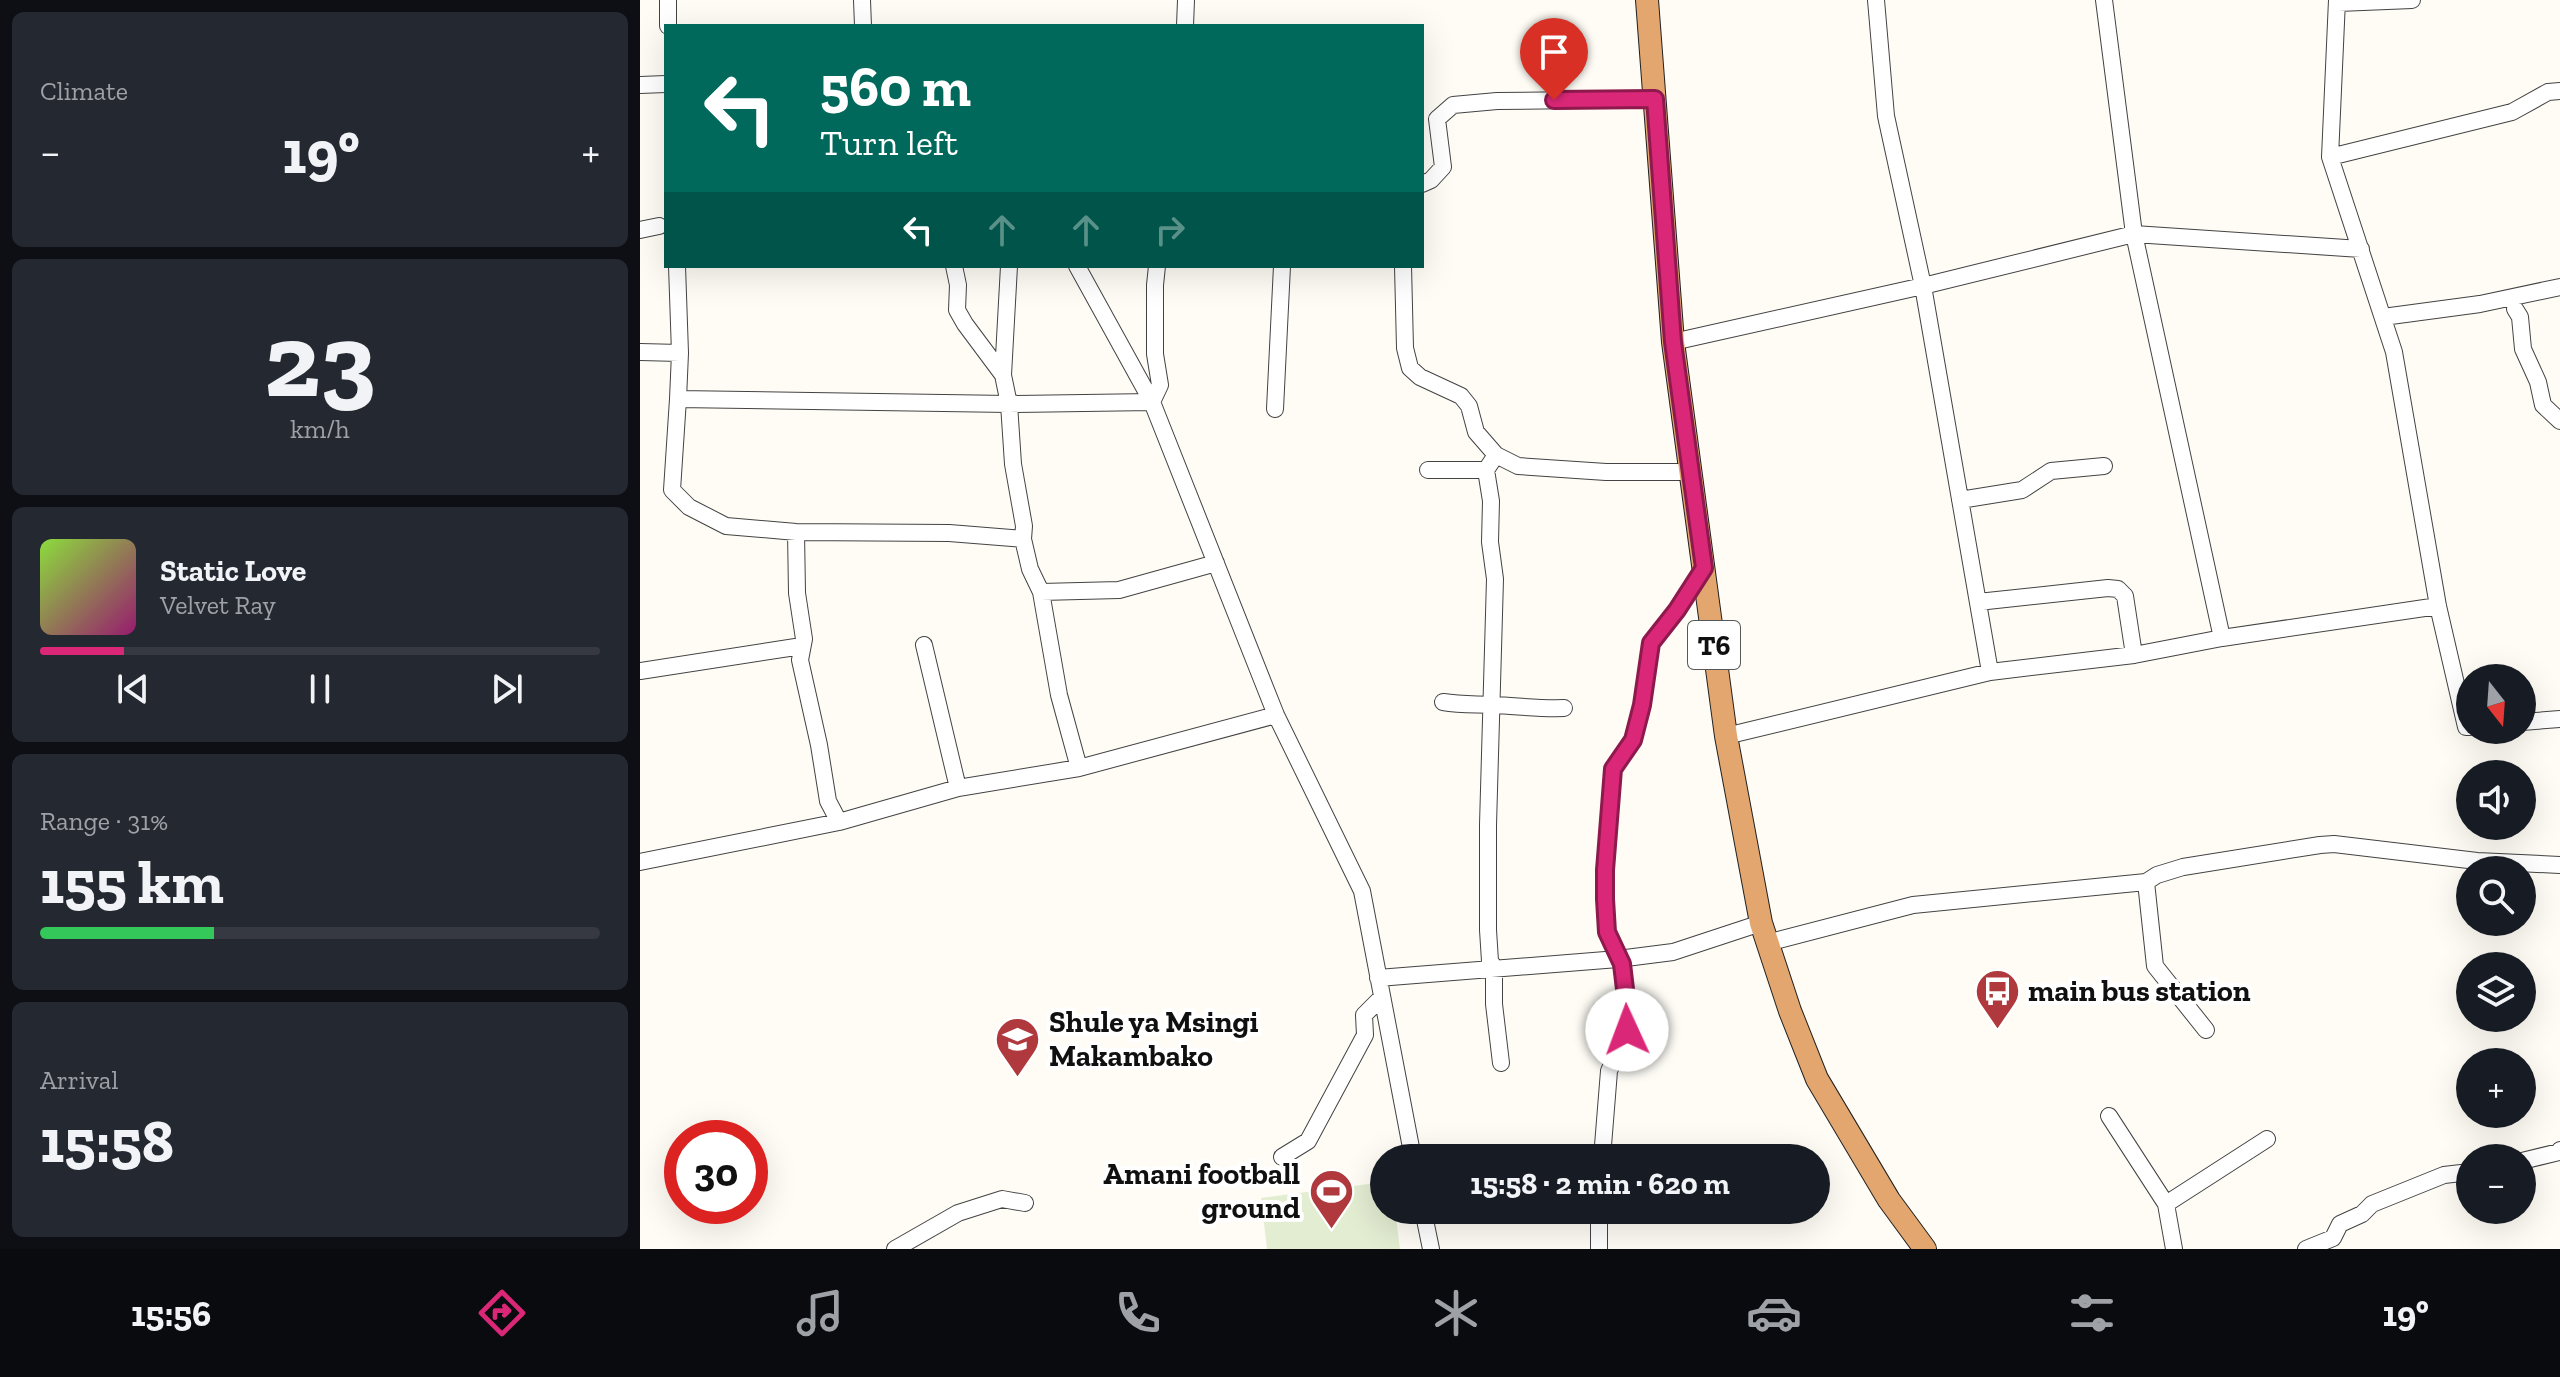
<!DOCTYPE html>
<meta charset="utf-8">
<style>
body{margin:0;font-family:"Zilla Slab",serif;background:#242831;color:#f1f3f6;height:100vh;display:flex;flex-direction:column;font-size:30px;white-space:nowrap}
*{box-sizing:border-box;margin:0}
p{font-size:26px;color:#9ea1a6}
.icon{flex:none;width:44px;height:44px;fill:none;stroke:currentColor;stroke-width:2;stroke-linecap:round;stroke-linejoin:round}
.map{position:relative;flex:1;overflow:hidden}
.details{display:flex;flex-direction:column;gap:12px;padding:12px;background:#0d0f14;width:640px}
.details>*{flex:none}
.guide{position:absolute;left:24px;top:24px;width:760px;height:244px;border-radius:0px;box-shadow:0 8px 32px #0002;background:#00695c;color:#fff;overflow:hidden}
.needle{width:52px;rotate:163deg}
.fabs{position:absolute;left:1816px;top:664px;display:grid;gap:16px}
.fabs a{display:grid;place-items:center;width:80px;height:80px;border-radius:50%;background:#171b24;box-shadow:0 8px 32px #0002;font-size:40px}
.speed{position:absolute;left:24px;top:1120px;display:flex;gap:16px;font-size:40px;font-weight:700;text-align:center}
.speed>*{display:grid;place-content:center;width:104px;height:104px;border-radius:50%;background:#171b24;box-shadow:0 8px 32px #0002;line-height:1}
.speed .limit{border:12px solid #d22;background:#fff;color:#111}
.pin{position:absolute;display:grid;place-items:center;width:68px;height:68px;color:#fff;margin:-82px -34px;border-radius:50% 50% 50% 0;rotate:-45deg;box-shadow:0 0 8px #0007}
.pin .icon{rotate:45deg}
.me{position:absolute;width:88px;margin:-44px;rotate:358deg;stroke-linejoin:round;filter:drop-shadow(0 0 6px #0008)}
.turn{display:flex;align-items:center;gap:28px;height:168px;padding:0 24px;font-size:36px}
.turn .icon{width:104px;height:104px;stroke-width:2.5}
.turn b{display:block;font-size:56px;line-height:68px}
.lanes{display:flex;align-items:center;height:76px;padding:0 24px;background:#0003;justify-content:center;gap:40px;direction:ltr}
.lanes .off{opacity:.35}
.big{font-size:60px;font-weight:700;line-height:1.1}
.details .widget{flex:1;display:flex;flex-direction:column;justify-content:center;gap:12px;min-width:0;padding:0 28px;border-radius:12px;background:#242831}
.details .dial{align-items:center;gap:0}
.dial b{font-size:104px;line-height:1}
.song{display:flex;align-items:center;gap:24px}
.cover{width:96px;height:96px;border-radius:12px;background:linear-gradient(135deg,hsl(90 70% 55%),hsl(320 70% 35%))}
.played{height:8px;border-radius:4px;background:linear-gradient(90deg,#db2777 15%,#363941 15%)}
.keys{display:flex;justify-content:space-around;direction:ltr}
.heat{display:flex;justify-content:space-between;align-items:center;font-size:44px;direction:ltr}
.charge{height:12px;border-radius:6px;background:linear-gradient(90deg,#34c759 31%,#363941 0)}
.trip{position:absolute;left:730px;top:1144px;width:460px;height:80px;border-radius:40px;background:#171b24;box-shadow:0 8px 32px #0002;font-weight:700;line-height:80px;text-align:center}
.menu{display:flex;height:128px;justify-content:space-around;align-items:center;background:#090b0e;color:#9ea1a6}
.menu .icon{width:56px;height:56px}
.menu .current{color:#db2777}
.menu b{font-size:36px;color:#f1f3f6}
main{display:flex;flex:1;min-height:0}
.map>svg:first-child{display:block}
</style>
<main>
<section class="details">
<div class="widget"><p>Climate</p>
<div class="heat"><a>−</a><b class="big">19°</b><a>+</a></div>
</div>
<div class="widget dial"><b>23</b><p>km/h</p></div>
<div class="widget">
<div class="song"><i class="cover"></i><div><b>Static Love</b><p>Velvet Ray</p></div></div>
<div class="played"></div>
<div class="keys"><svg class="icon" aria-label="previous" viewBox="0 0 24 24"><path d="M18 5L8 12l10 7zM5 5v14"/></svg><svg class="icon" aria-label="pause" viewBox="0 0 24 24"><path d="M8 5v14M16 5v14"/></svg><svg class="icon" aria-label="next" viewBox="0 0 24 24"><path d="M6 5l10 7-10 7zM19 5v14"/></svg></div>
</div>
<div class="widget"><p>Range · 31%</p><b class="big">155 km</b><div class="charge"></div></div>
<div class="widget"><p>Arrival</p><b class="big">15:58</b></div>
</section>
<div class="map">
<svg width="1920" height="1249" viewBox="0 0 1920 1249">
<rect width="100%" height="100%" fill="#fefcf5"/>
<path fill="#e3edd2" d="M 744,1182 L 744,1210 L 755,1210 L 760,1249 L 627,1249 L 621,1198 Z"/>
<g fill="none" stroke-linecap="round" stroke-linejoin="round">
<defs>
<path id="minor" d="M 28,0 L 28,26
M 222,0 L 223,26
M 1236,0 L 1246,116 L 1283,286 L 1350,672
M 1464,0 L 1494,234 L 1582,638
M 1697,0 L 1690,157 L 1754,352 L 1798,606 L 1826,727 L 1830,727
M 1698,3 L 1772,0
M 545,26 L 546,0
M 0,85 L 26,84
M 1690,157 L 1872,112 L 1908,92 L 1920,91
M 782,184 L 791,180 L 803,167 L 797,119 L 813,105 L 857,101 L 1015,99
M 0,230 L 19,226
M 37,266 L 40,353 L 38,399 L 369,404 L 512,402
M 314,266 L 318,285 L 317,310 L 325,324 L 363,375
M 369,266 L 363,375 L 369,404 L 373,464 L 384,526 L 383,539 L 390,569 L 401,592 L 419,695 L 439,768
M 437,266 L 512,402 L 636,715 L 722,891 L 773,1158
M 763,266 L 765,348 L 770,368 L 780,377 L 821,396 L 829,406 L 836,432 L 856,455 L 878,466 L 966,472 L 1051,472
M 1875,309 L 1880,317 L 1883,349 L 1898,382 L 1903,405 L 1920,421
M 1743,317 L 1840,304 L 1920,287
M 1033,342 L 1283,286 L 1494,234 L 1721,249
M 0,352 L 40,353
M 38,399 L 32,490 L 49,507 L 86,526 L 156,532 L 309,533 L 383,539
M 512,402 L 520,385 L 515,354 L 515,285 L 517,266
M 635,409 L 642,266
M 856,455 L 846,470 L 851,501 L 850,542 L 855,579 L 848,825 L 848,930 L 850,961 L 854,967 L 854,1004 L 861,1063
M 788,470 L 846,470
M 1320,500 L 1382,490 L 1411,471 L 1464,466
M 156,532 L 157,593 L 164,639 L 160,660 L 179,745 L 188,801 L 199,822
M 401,592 L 479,590 L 576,563
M 1338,602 L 1468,588 L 1478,589 L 1485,596 L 1494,655
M 284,645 L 318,788
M 0,671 L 162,646
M 803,702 C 821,705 836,704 854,705 C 878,706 900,709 924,708
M 1882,722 L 1920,719
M 1086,736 L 1350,672 L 1494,655 L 1582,638 L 1798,606
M 0,862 L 199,822 L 318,788 L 439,768 L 636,715
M 1506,882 L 1517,875 L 1543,867 L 1680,845 L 1694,844 L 1837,861 L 1920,865
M 1127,943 L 1273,905 L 1506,882 L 1515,966 L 1566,1030
M 738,978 L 978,959 L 1033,952 L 1121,923
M 1469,1116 L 1526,1204 L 1534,1249
M 642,1157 L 668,1141 L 725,1035 L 724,1015 L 742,997
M 962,1158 L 969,1071 L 987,1030 L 987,1006 L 982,964 L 967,932 L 965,899 L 965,870 L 973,769 L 993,740 L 1002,705 L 1011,643 L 1037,610 L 1064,568
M 1882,1161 L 1919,1152 L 1920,1150
M 1526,1204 L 1627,1139
M 783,1210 L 791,1249
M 255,1249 L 318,1213 L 362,1199 L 385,1203
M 959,1249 L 959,1210
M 1666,1249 L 1693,1238 L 1700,1224 L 1722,1214 L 1732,1204 L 1804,1175 L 1830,1172"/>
<path id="highway" d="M 1007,0 L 1033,342 L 1086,736 L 1121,923 L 1150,1011 L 1177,1079 L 1249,1200 L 1285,1249"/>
</defs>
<use href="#minor" stroke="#434343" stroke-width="18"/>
<use href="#highway" stroke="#212121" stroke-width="24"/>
<use href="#minor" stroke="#fff" stroke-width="16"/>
<use href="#highway" stroke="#e2a66e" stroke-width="22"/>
</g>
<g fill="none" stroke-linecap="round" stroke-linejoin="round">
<defs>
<path id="route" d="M 914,100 L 1015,99 L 1033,342 L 1064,568 L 1037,610 L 1011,643 L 1002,705 L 993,740 L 973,769 L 965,870 L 965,899 L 967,932 L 982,964 L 987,1006 L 987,1030"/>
</defs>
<use href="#route" stroke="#8e194d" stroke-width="20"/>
<use href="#route" stroke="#db2777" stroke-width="14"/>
</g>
<defs>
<symbol id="bus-pin" viewBox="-11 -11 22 30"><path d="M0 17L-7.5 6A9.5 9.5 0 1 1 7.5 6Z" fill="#af393c" stroke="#fff"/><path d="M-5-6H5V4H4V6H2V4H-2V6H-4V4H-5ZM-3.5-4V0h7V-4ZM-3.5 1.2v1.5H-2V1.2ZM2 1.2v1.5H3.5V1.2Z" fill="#fff"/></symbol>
<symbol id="school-pin" viewBox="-11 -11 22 30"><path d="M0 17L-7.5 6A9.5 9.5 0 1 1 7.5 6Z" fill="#af393c" stroke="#fff"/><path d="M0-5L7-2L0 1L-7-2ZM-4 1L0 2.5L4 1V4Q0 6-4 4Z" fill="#fff"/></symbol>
<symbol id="stadium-pin" viewBox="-11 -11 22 30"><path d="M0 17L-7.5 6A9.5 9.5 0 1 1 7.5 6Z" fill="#af393c" stroke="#fff"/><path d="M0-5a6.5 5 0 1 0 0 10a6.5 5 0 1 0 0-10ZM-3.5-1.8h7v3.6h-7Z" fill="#fff"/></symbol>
</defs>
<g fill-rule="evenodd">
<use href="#bus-pin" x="1332" y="966" width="51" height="69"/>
<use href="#school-pin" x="352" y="1014" width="51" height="69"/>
<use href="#stadium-pin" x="666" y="1166" width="51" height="69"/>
</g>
<g text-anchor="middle" stroke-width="8" stroke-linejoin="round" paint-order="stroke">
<rect fill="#fff" stroke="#585858" stroke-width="2" x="1048" y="621" width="52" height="48" rx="6"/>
<g font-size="28" font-weight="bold" fill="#101010">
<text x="1074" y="655">T6</text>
</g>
<g font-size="30" font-weight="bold" fill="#101010" stroke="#fff" text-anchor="start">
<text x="1388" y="1001">main bus station</text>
<text x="409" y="1032">Shule ya Msingi<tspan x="409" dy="34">Makambako</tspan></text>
<text x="660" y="1184" text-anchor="end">Amani football<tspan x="660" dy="34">ground</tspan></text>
</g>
</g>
</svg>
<div class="fabs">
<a><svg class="needle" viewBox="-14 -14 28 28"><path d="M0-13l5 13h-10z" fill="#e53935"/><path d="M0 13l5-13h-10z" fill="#9ea1a6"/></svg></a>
<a><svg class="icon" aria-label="sound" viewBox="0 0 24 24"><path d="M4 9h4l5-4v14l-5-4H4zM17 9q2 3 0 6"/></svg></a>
<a><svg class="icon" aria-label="search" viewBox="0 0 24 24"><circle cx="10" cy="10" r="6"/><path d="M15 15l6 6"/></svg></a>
<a><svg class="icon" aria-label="layers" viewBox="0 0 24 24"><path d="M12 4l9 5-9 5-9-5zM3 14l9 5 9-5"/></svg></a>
<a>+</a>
<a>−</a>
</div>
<div class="speed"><div class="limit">30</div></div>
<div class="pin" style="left:914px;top:100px;background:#d93025"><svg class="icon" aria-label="arrive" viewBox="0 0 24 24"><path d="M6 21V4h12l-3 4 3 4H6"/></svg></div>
<svg class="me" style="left:987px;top:1030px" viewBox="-20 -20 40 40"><circle r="19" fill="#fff"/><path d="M0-13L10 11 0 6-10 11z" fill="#db2777"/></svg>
<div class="trip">15:58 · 2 min · 620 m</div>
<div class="guide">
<div class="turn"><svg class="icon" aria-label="left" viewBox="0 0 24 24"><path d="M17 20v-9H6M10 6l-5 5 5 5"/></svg><div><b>560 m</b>Turn left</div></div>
<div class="lanes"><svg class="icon" aria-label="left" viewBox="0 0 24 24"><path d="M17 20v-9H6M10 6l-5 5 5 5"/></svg><svg class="icon off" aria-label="ahead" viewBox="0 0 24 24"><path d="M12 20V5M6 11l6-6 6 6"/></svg><svg class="icon off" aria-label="ahead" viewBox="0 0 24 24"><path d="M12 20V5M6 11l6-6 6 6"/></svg><svg class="icon off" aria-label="right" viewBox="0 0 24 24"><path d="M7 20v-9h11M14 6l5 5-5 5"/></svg></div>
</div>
</div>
</main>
<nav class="menu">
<b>15:56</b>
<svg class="icon current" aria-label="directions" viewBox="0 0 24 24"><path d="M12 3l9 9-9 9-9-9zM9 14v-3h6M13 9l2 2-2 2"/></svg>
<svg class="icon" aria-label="music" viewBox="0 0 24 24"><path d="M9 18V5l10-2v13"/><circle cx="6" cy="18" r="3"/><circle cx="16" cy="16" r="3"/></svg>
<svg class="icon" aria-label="phone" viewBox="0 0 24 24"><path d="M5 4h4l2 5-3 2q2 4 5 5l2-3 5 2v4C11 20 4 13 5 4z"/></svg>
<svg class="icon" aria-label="climate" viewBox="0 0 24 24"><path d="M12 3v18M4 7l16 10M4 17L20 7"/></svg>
<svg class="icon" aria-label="car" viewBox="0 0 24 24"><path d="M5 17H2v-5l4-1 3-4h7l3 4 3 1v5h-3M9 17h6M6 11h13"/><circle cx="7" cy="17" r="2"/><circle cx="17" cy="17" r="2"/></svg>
<svg class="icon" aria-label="filters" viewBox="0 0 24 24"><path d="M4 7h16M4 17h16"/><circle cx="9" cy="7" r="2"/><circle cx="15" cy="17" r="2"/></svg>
<b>19°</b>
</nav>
